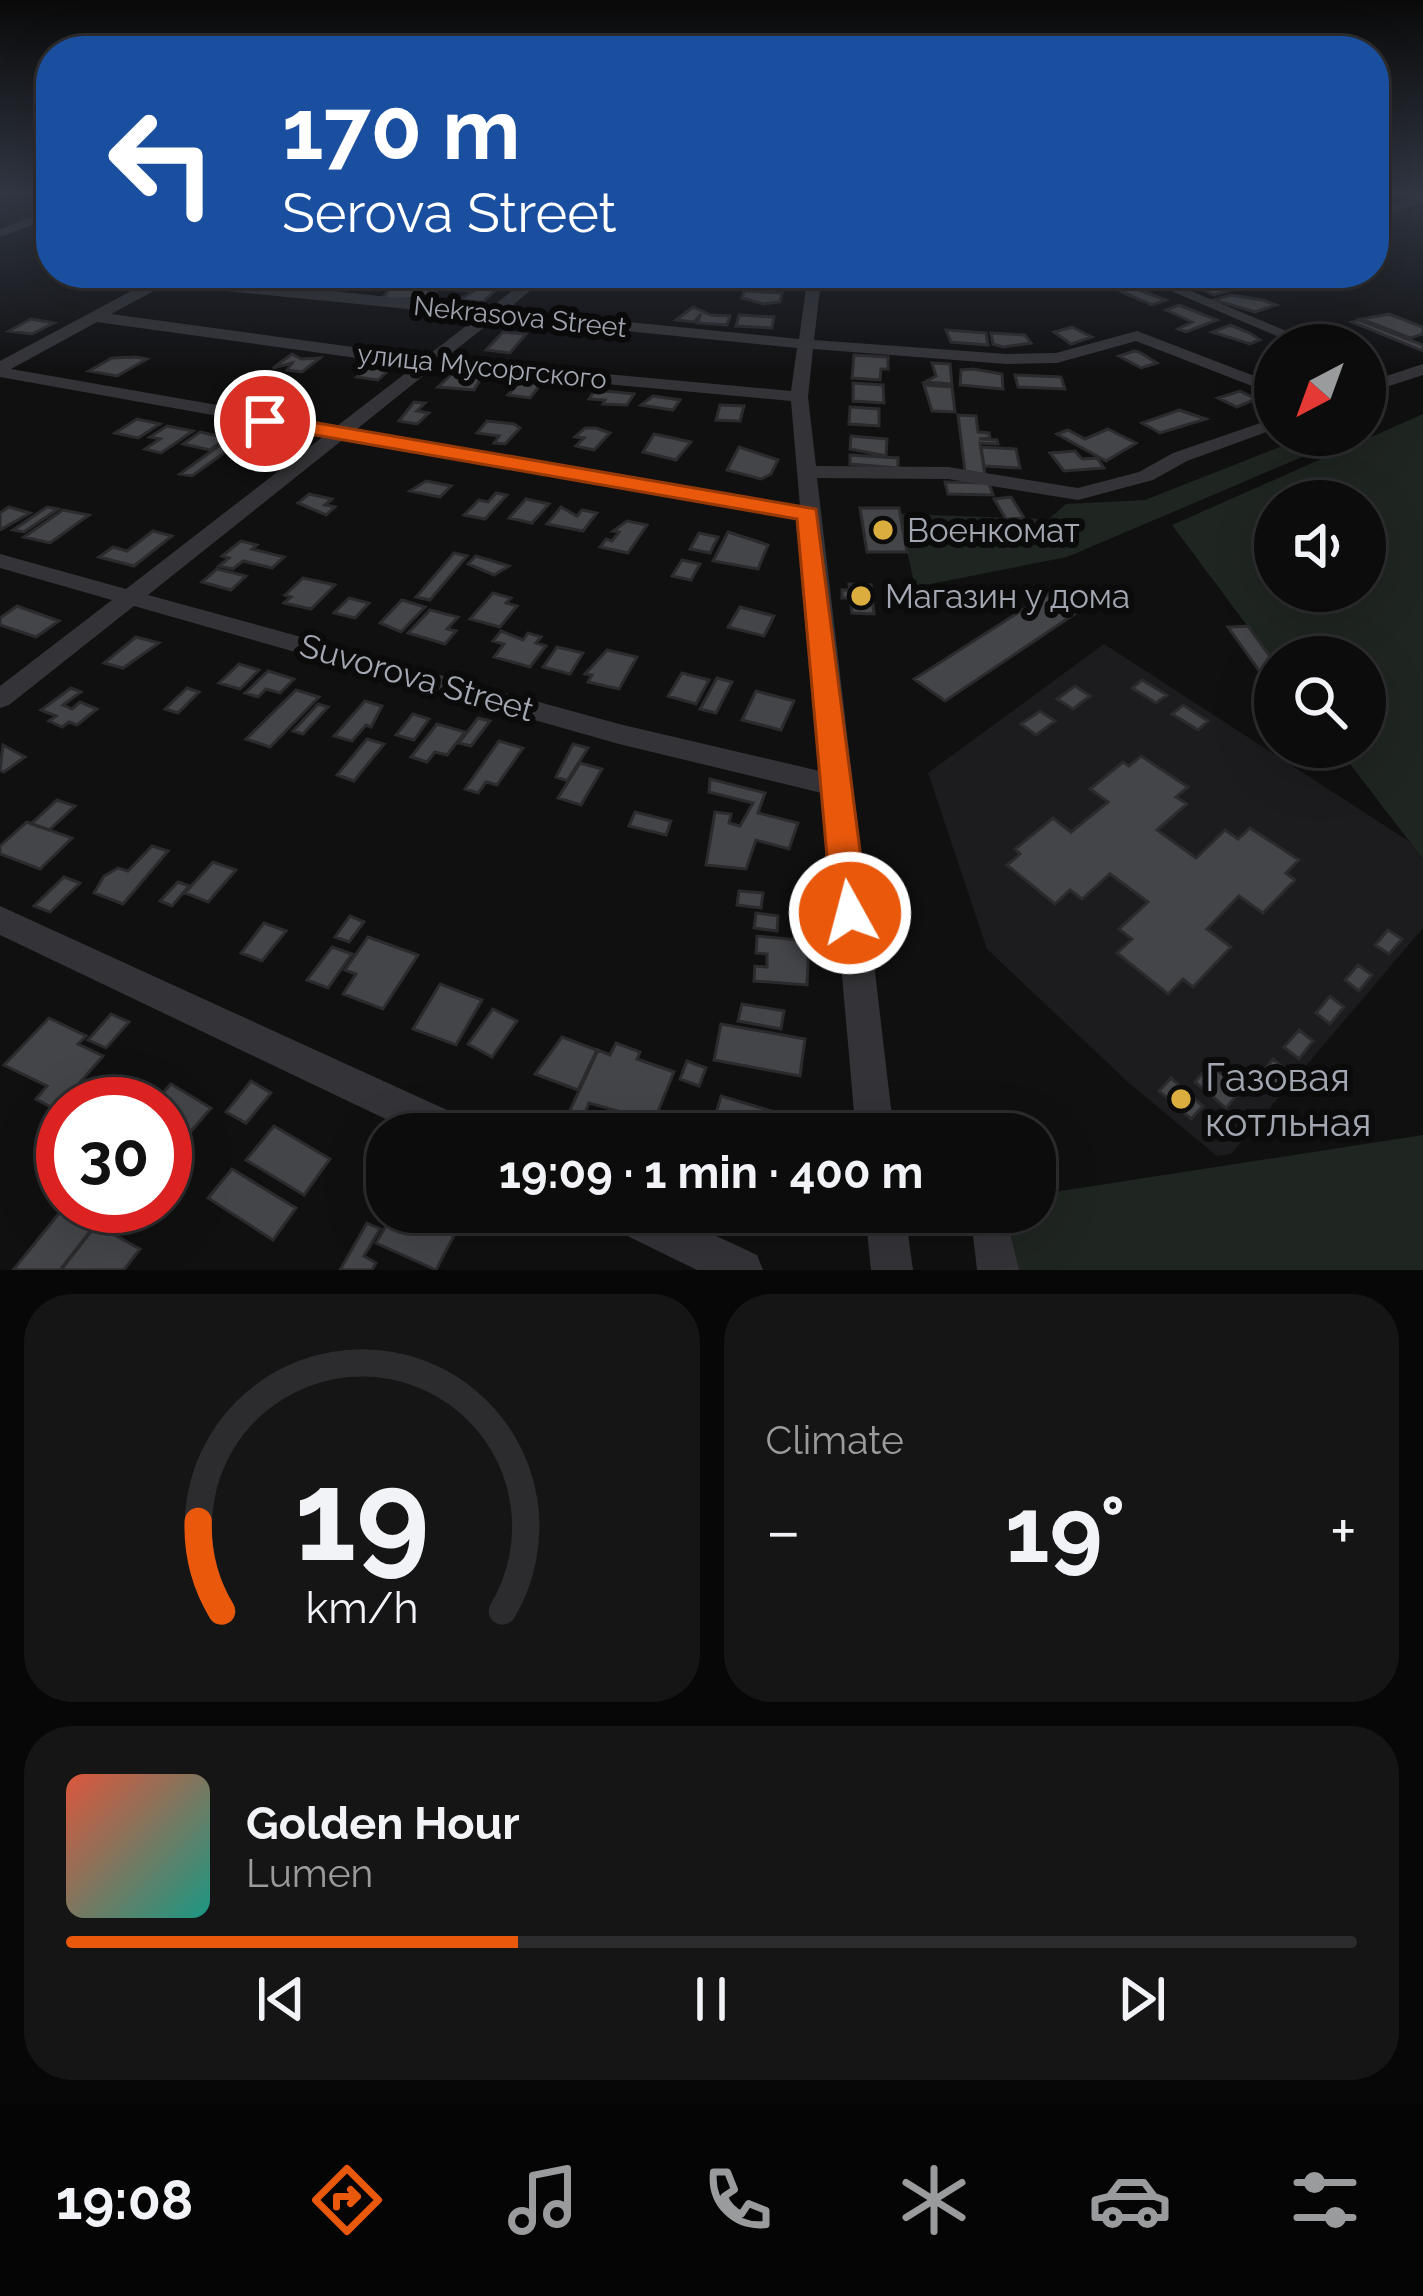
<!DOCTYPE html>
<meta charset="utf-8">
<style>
body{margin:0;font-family:Raleway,sans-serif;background:#151516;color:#f1f3f6;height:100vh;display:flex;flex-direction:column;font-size:45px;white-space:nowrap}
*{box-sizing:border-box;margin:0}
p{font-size:39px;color:#9a9b9d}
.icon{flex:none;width:66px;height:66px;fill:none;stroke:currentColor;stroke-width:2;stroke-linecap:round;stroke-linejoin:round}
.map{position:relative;height:1270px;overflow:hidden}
.panel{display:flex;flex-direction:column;gap:24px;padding:24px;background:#070707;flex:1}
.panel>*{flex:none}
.hud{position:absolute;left:36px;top:36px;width:1353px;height:252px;border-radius:48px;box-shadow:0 12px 48px #0002,0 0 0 3px #2c2c2e;background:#1a4fa0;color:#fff;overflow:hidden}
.needle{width:78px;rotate:221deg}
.fabs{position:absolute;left:1254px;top:324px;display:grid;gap:24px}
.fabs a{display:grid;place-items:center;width:132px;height:132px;border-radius:50%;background:#0c0c0d;box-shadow:0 12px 48px #0002,0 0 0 3px #2c2c2e;font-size:60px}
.speed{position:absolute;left:36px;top:1077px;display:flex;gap:24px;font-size:60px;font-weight:700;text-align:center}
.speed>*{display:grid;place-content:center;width:156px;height:156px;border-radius:50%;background:#0c0c0d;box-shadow:0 12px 48px #0002,0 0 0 3px #2c2c2e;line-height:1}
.speed .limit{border:18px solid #d22;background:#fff;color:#111}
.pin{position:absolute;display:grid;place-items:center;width:102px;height:102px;color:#fff;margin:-51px;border:6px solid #fff;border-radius:50%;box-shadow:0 3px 12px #0007}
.me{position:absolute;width:132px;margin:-66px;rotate:353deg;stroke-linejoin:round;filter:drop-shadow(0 0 9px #0008)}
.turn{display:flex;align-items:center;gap:42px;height:252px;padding:0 48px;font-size:54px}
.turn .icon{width:156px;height:156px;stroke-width:2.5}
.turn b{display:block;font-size:84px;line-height:102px}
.big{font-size:90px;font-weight:700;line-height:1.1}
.panel .widget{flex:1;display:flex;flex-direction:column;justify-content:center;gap:18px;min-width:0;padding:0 42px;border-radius:48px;background:#151516}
.panel .dial{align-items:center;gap:0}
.dial svg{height:312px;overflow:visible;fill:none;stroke:#2c2c2e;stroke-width:7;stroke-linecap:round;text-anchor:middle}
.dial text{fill:#f1f3f6;stroke:none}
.song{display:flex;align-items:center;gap:36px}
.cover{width:144px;height:144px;border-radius:18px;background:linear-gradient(135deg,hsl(10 70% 55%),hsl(170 70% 35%))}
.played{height:12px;border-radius:6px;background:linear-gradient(90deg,#ea580c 35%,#2c2c2e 35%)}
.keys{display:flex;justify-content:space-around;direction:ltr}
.heat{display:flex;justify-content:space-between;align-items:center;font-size:66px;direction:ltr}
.panel .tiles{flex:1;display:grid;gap:24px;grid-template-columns:1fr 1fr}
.widget:last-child{grid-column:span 2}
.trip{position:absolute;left:366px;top:1113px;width:690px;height:120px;border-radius:48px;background:#0c0c0d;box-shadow:0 12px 48px #0002,0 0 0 3px #2c2c2e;font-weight:700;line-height:120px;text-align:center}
.dock{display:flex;height:192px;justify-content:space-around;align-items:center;background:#050505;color:#9a9b9d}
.dock .icon{width:84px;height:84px}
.dock .active{color:#ea580c}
.dock b{font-size:54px;color:#f1f3f6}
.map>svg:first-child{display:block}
</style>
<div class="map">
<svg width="1423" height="1270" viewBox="0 0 1423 1270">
<rect width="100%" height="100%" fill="#101011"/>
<path fill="#1c1c1e" d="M 1104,644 L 1410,842 L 1423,859 L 1423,928 L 1231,1154 L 1217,1156 L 1130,1084 L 987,949 L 928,773 Z"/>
<path fill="#1f2520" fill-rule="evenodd" d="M 1423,414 L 1423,859 L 1337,747 L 1365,747 L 1365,657 L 1275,657 L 1275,663 L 1172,525 ZM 1275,501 L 1365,501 L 1365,591 L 1275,591 Z
M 1310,435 L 1354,435 L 1067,557 L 915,587 L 899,514 L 1049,519 L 1066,504 L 1145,500 Z
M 1423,1135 L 1423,1270 L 998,1270 L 990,1212 L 1035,1212 L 1035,1195 Z"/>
<path fill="#444549" stroke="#2b2a2d" stroke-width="3" d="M 485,276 L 509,279 L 502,286 L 508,287 L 465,286 L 482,284 Z
M 1198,279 L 1214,285 L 1228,281 L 1242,287 L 1214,295 L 1186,282 Z
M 392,285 L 433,288 L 436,292 L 430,298 L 381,300 Z
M 463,287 L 496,290 L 483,302 L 459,300 L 474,291 L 459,290 Z
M 1132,288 L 1142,291 L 1166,300 L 1152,305 L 1122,292 Z
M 744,291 L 782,293 L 780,302 L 763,304 L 742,298 Z
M 1230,295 L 1263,300 L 1276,305 L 1255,312 L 1214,300 Z
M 1179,305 L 1217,320 L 1186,332 L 1178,329 L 1192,322 L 1166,310 Z
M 693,307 L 711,315 L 730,316 L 727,325 L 697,323 L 701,314 L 694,322 L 676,320 Z
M 1389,314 L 1423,327 L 1423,334 L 1410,338 L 1361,319 Z
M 739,315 L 774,317 L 772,328 L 736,326 Z
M 31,319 L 54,323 L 32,334 L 9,331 Z
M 1359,320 L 1423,345 L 1423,351 L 1352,322 Z
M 1230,325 L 1250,333 L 1260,340 L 1250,344 L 1212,332 Z
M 1072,327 L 1092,337 L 1071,344 L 1054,332 Z
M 946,330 L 986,333 L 988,345 L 951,342 Z
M 503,332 L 526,334 L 510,353 L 486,350 Z
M 991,333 L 1025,335 L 1031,343 L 1003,347 L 993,344 Z
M 1134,351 L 1139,352 L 1157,363 L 1141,368 L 1119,356 Z
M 292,354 L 301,359 L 320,358 L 302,372 L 287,370 L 292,363 L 273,368 Z
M 854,355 L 888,357 L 888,369 L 881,369 L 880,380 L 852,378 Z
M 136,357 L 147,359 L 117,376 L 89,371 L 112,358 Z
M 373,362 L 394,365 L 378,380 L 357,377 Z
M 932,363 L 950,364 L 952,384 L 925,382 L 936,376 Z
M 973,369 L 1002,374 L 1003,389 L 960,385 L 961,370 Z
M 452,374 L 481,378 L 474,390 L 438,387 Z
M 1015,375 L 1061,377 L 1065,389 L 1018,387 Z
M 267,380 L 289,384 L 268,399 L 237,402 Z
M 520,381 L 541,384 L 530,398 L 508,395 Z
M 853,383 L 883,385 L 884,403 L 853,401 Z
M 924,385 L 952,387 L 955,412 L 932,411 Z
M 595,390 L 634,394 L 627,405 L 603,404 L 605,400 L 589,399 Z
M 1240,391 L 1256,399 L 1237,407 L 1218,398 Z
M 653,396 L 680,400 L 673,410 L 641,405 Z
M 414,402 L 425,403 L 417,411 L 429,413 L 417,424 L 399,421 Z
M 720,405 L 744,406 L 740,421 L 716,420 Z
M 850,407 L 879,409 L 879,426 L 849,424 Z
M 1179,410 L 1206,419 L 1160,433 L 1142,423 Z
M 958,415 L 976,416 L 978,432 L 989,433 L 990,438 L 979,439 L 997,440 L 998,444 L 980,443 L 985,475 L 965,471 Z
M 137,419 L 160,424 L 138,438 L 115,433 Z
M 487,421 L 514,424 L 520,428 L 505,444 L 494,443 L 499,436 L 477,433 Z
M 167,426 L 193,431 L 161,453 L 145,449 L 160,439 L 150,437 Z
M 585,428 L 596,428 L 610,433 L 594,450 L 576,446 L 584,438 L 575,437 Z
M 1108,429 L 1136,443 L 1106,461 L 1057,434 L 1068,430 L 1085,439 Z
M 200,432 L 227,438 L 210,450 L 183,444 Z
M 654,434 L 691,442 L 676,460 L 643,452 Z
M 851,436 L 887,439 L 886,456 L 850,449 Z
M 252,440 L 289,449 L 272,461 L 235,451 Z
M 224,442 L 235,445 L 192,476 L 180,474 Z
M 739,447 L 778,460 L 771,474 L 761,479 L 727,470 Z
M 981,447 L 1016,449 L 1020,468 L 984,466 Z
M 1075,451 L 1082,459 L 1097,458 L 1104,468 L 1064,471 L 1050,453 Z
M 850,455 L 898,458 L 898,468 L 850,464 Z
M 426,481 L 451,486 L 440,497 L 410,491 Z
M 945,482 L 989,483 L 993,495 L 948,494 Z
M 496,493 L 507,495 L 485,519 L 464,515 L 479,500 L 488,502 Z
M 309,494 L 332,499 L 325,505 L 335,507 L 326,515 L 298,503 Z
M 1011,497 L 1024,518 L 1006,519 L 994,499 Z
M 526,499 L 549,504 L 532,523 L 509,518 Z
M 9,507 L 30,513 L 0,530 L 0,513 Z
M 47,507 L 58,509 L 24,532 L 13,530 Z
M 561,507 L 577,516 L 582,510 L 597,513 L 583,531 L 547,524 Z
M 860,508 L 899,508 L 907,552 L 867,552 Z
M 63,510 L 89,515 L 50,543 L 24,537 Z
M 627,521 L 647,525 L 628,553 L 600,547 L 606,539 L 612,541 L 619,532 L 613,531 Z
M 153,531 L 172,536 L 134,566 L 99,557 L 113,547 L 127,551 Z
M 728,532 L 768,545 L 758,569 L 713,561 Z
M 699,533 L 718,537 L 710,553 L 690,549 Z
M 241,541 L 257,545 L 252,549 L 284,557 L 272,568 L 243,561 L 233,569 L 219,566 L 229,558 L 222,556 Z
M 454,553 L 467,556 L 430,600 L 416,597 Z
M 476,556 L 509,566 L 494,575 L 468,564 Z
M 682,560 L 700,564 L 691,580 L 672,576 Z
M 217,569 L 246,576 L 231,590 L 202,582 Z
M 303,578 L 335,585 L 311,609 L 284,603 L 291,597 L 285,595 Z
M 849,584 L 871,585 L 874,614 L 852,613 L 850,598 L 842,598 L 842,590 L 850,590 Z
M 1057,588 L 1088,605 L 945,701 L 914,679 Z
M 493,593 L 511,598 L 506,603 L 517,606 L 500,627 L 470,619 Z
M 349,598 L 369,603 L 355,618 L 334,613 Z
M 402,600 L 425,607 L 401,632 L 380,623 Z
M 17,606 L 59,621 L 36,637 L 0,625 L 0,618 Z
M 740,607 L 774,616 L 764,636 L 728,627 Z
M 430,610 L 458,617 L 447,629 L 456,631 L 445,644 L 408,633 Z
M 1248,626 L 1275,663 L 1275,693 L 1228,627 Z
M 501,631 L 523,640 L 528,633 L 541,637 L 536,643 L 546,646 L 530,667 L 494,657 L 504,644 L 493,641 Z
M 136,637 L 159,643 L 123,668 L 104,663 Z
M 557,647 L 583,653 L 570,674 L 543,667 Z
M 607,650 L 637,657 L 619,689 L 588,682 L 592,675 L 585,674 Z
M 239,664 L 259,670 L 240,689 L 219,683 Z
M 268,671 L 294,679 L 280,693 L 266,689 L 258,697 L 245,693 Z
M 682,673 L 709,680 L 696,704 L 668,696 Z
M 717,678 L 732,682 L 716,713 L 700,709 Z
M 1142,680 L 1167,695 L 1156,703 L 1132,688 Z
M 1075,686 L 1090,696 L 1073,709 L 1057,699 Z
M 71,688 L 81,692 L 63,705 L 72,709 L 80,702 L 97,709 L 77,725 L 69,722 L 62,727 L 49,721 L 56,716 L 41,710 Z
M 187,688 L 199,692 L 178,713 L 165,709 Z
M 296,690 L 319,697 L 270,747 L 246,739 Z
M 756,691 L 794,701 L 781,730 L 742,720 Z
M 365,701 L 382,706 L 371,727 L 366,725 L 352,741 L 334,736 Z
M 318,704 L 328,707 L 303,734 L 293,731 Z
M 1183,705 L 1208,721 L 1198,730 L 1172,714 Z
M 1040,711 L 1055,721 L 1036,735 L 1021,724 Z
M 413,714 L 429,719 L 414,740 L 396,735 Z
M 478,718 L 490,721 L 471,746 L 459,743 Z
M 437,724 L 465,732 L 447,755 L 435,752 L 427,762 L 411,757 Z
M 367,739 L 384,744 L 354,781 L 337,775 Z
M 499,741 L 523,748 L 497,785 L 486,782 L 478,793 L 465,789 Z
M 573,744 L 588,748 L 567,781 L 556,777 Z
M 3,745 L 25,757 L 4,772 L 0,770 Z
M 1314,747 L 1337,747 L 1347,760 L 1324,762 Z
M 1141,756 L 1188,787 L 1176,797 L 1187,804 L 1157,830 L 1196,858 L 1225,830 L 1238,839 L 1250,828 L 1299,860 L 1286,873 L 1295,880 L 1263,913 L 1239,896 L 1207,929 L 1231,947 L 1193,987 L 1183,979 L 1168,994 L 1117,953 L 1132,939 L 1119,929 L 1148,902 L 1110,874 L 1082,899 L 1070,890 L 1055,904 L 1007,865 L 1020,854 L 1015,849 L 1053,818 L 1071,832 L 1108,802 L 1090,789 L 1123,762 L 1129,766 Z
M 580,763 L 602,769 L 581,805 L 558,798 Z
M 710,779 L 765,793 L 758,813 L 798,823 L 789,849 L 756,840 L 746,869 L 706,865 L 715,812 L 731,814 L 729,823 L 740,826 L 753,803 L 709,792 Z
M 57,800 L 75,806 L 49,830 L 31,824 Z
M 635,812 L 671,821 L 666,835 L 629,826 Z
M 27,822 L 72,838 L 40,869 L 0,854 L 0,846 Z
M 152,846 L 168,851 L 123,904 L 94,893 L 104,876 L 118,868 L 128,871 Z
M 213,862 L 236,870 L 208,902 L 185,893 Z
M 64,877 L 80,883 L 50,912 L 34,906 Z
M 178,882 L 189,886 L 172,906 L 160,901 Z
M 739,891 L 763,893 L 761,908 L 737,905 Z
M 756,913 L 778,916 L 777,931 L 754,928 Z
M 350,916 L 364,922 L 349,942 L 335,937 Z
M 264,923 L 286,931 L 262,961 L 241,953 Z
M 1388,930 L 1402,939 L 1389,954 L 1375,945 Z
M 757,936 L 809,941 L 807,985 L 754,981 L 755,966 L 767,967 L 767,954 L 756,953 Z
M 368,937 L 418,955 L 383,1009 L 343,994 L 356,974 L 345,970 Z
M 332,947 L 352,954 L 328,988 L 307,980 Z
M 1358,965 L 1372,975 L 1359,991 L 1345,980 Z
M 440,984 L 482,1000 L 456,1045 L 413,1029 Z
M 1330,996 L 1344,1007 L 1330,1024 L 1316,1013 Z
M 742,1004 L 784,1011 L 781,1029 L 738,1021 Z
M 493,1009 L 517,1021 L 492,1057 L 468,1044 Z
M 111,1014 L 129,1022 L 106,1048 L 88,1040 Z
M 49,1018 L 86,1036 L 78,1044 L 103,1056 L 56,1110 L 36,1099 L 47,1086 L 4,1065 Z
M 721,1024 L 805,1039 L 800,1076 L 714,1060 Z
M 1299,1030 L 1313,1041 L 1299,1059 L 1284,1047 Z
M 562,1037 L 597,1050 L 578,1090 L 535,1074 Z
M 616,1043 L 640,1052 L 637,1059 L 674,1072 L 654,1121 L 589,1103 L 578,1129 L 564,1123 L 598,1050 L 610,1055 Z
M 1273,1059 L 1288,1071 L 1273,1089 L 1258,1078 Z
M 687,1061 L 706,1068 L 699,1086 L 680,1079 Z
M 1210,1064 L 1241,1090 L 1226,1108 L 1195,1082 Z
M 1171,1078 L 1203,1106 L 1191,1119 L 1159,1091 Z
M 251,1081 L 271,1093 L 246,1123 L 226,1112 Z
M 171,1084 L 211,1108 L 181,1143 L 165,1133 L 165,1104 L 153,1104 Z
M 721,1096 L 788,1116 L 783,1134 L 710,1134 Z
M 274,1126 L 330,1159 L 304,1195 L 246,1160 Z
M 232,1169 L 296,1208 L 273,1240 L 208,1198 Z
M 65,1206 L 110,1206 L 60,1270 L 13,1270 Z
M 394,1212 L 430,1212 L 459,1226 L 436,1270 L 376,1243 Z
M 367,1223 L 380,1229 L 364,1256 L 376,1263 L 372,1270 L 340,1270 Z
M 96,1225 L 140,1249 L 124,1270 L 61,1270 Z"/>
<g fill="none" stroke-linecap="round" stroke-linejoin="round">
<path fill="#343438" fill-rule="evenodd" d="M 1423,195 L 1423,203 L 1374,218 L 1374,210 Z
M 51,210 L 51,218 L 0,237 L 0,229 Z
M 165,273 L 490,308 L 535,273 L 551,273 L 507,310 L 799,339 L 808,273 L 822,273 L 814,340 L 1007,354 L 1056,353 L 1137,331 L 1275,384 L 1275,395 L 1136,341 L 1057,363 L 1007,364 L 813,349 L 808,397 L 816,466 L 948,467 L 1078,488 L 1139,472 L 1173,453 L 1275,418 L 1275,429 L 1187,461 L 1153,480 L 1078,500 L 948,479 L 817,478 L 894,1134 L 856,1134 L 826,794 L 619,744 L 134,606 L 9,705 L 0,708 L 0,686 L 112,600 L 0,568 L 0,554 L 126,589 L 325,435 L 0,377 L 0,361 ZM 165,285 L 479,316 L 426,357 L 111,314 ZM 496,318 L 797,348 L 791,391 L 444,359 ZM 97,322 L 415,366 L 337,426 L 11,369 ZM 433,368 L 791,401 L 800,506 L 357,429 ZM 345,438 L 801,519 L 824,772 L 619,724 L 148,595 Z
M 1129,273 L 1148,273 L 1320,345 L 1298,345 Z
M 1423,364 L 1423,375 L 1365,394 L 1365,383 Z
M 0,906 L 471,1121 L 477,1134 L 417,1134 L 0,935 Z
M 601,1212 L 665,1212 L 757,1255 L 763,1270 L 697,1270 L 607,1226 Z
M 865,1212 L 905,1212 L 913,1270 L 871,1270 Z
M 993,1215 L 1007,1221 L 1019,1270 L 977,1270 L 973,1235 L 979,1221 Z"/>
</g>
<linearGradient id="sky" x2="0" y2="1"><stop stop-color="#090909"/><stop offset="0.52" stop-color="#313743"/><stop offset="1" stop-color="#313743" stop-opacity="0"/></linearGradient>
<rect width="1423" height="372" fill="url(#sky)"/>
<path fill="#ea580c" stroke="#983908" stroke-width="3" d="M 265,414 L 816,509 L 868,913 L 863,924 L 850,928 L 838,924 L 832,913 L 797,519 L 258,425 L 258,416 Z"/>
<g fill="#dbad3e" stroke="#0b0b0c" stroke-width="4.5">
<circle cx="883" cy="530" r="12"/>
<circle cx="861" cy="596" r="12"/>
<circle cx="1181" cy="1099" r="12"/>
</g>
<g text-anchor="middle" stroke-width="12" stroke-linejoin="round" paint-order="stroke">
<g font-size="27" fill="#a3a7b1" stroke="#0b0b0c">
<text transform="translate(520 317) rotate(6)" y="9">Nekrasova Street</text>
<text transform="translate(482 367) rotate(6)" y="9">улица Мусоргского</text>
</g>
<g font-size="33" fill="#a3a7b1" stroke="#0b0b0c" text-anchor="start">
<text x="907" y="542">Военкомат</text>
<text x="885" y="608">Магазин у дома</text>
</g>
<g font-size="33" fill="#a3a7b1" stroke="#0b0b0c">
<text transform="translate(417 677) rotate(16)" y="12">Suvorova Street</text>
</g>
<g font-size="39" fill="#a3a7b1" stroke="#0b0b0c" text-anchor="start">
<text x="1205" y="1091">Газовая<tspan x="1205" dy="45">котльная</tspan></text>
</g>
</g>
</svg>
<div class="fabs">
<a><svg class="needle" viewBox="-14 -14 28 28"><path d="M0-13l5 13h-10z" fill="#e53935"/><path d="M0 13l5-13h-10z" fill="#9a9b9d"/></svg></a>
<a><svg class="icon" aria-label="sound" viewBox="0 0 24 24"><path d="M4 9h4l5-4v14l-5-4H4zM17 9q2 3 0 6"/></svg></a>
<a><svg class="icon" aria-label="search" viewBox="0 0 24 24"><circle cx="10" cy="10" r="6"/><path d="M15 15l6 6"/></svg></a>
</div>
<div class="speed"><div class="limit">30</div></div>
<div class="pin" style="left:265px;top:421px;background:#d93025"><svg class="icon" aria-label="arrive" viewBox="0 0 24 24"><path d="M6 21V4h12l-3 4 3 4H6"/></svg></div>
<svg class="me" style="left:850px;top:913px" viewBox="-20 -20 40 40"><circle r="17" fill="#ea580c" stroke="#fff" stroke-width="3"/><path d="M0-11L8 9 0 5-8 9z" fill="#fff"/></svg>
<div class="trip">19:09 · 1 min · 400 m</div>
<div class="hud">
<div class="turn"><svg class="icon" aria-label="left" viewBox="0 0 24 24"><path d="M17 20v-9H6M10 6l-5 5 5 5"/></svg><div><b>170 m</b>Serova Street</div></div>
</div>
</div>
<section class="panel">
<div class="tiles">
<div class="widget dial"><svg viewBox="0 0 100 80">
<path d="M14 69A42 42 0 1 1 86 69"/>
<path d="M14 69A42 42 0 0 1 8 46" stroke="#ea580c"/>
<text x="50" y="56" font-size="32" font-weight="700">19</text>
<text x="50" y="72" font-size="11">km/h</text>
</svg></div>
<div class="widget"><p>Climate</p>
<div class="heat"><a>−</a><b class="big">19°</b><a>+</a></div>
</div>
<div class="widget">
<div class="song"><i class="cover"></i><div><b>Golden Hour</b><p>Lumen</p></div></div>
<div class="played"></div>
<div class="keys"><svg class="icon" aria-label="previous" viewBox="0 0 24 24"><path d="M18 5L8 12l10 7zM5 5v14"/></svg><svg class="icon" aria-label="pause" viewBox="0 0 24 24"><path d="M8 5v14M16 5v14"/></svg><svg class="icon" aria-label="next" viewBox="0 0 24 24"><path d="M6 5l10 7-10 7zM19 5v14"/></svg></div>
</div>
</div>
</section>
<nav class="dock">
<b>19:08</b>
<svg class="icon active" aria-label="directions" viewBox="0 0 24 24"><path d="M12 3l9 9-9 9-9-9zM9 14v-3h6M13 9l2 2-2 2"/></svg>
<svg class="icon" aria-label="music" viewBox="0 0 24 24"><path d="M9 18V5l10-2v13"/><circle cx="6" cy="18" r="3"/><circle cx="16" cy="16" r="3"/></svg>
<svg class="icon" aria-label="phone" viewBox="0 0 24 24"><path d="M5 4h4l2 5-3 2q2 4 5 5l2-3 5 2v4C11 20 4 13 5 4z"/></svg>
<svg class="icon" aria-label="climate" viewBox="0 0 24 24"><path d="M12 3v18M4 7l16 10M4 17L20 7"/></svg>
<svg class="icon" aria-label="car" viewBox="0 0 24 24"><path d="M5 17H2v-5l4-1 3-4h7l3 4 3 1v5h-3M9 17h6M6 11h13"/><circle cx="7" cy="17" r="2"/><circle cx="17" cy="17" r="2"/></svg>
<svg class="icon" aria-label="filters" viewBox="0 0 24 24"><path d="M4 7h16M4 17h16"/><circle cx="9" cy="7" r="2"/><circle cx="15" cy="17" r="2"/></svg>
</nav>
